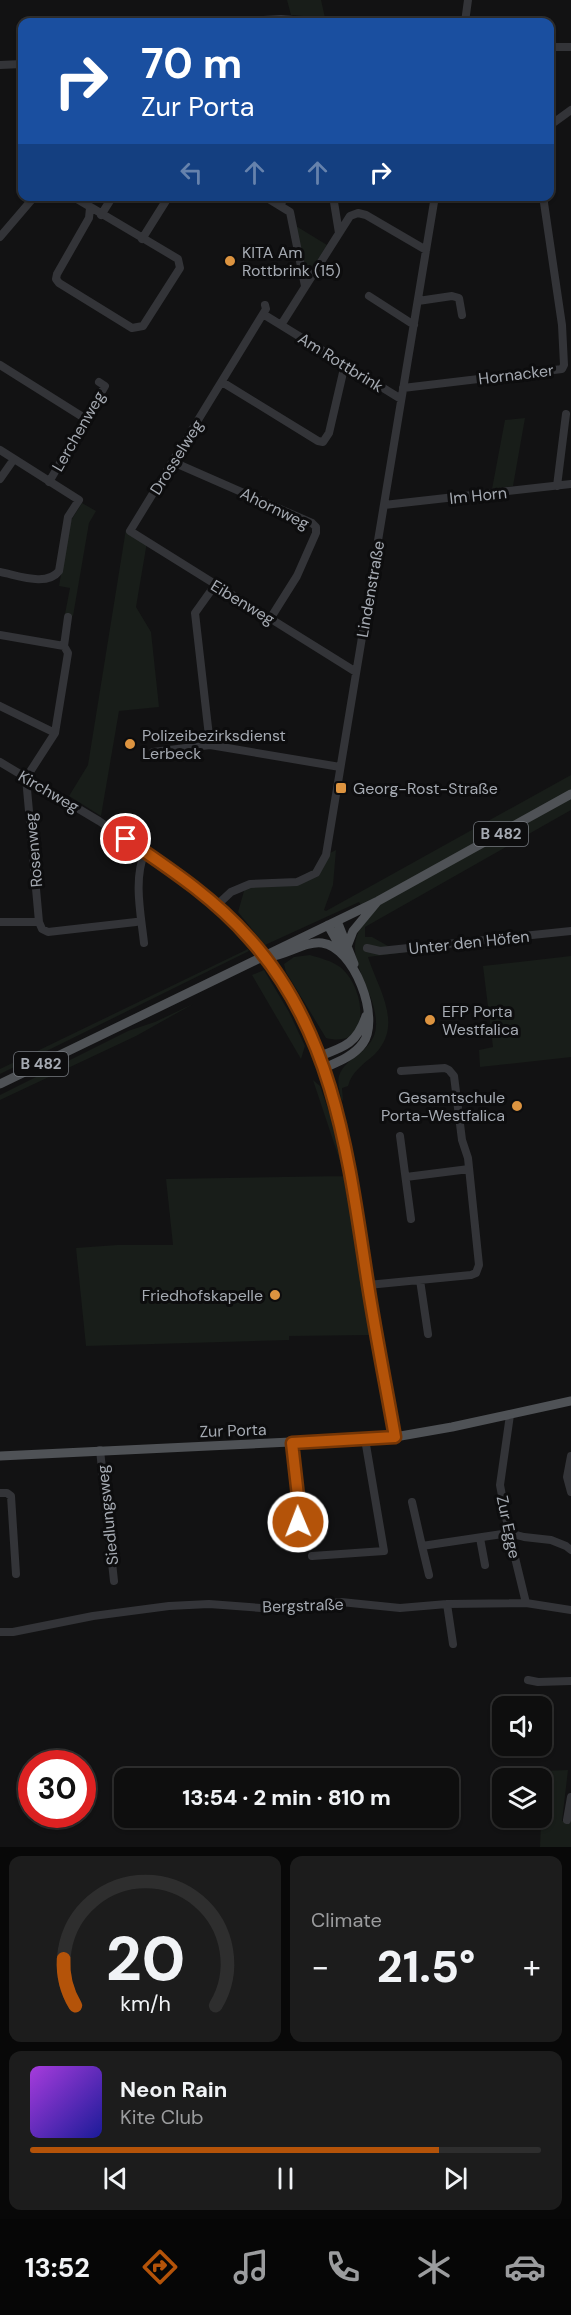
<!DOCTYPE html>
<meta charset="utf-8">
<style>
body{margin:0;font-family:"DM Sans",sans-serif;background:#1c1c1c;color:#f1f3f6;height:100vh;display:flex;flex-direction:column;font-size:22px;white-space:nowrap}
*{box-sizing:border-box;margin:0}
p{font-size:20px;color:#9b9c9e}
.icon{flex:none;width:33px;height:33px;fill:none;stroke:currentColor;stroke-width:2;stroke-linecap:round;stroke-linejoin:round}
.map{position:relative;height:1847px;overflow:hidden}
.sheet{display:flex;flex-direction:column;gap:9px;padding:9px;background:#080808;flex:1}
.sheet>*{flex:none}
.guide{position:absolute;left:18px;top:18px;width:536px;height:183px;border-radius:12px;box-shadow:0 2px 4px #0004,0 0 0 2px #2e2e2e;background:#1a4fa0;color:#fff;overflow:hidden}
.fabs{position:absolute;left:492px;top:1696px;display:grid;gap:12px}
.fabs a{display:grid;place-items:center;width:60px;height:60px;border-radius:12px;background:#0e0e0e;box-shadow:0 2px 4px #0004,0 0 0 2px #2e2e2e;font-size:30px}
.speed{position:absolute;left:18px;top:1750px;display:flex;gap:12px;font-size:30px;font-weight:700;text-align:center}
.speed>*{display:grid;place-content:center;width:78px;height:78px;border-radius:50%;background:#0e0e0e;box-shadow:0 2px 4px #0004,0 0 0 2px #2e2e2e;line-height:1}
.speed .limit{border:9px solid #d22;background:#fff;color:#111}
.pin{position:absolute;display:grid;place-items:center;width:51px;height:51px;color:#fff;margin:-26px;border:3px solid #fff;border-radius:50%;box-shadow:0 2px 6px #0007}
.me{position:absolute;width:66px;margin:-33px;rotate:359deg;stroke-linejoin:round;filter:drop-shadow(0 0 4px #0008)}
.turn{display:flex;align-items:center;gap:21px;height:126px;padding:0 24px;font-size:27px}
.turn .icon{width:78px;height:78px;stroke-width:2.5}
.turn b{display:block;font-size:42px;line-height:51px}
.lanes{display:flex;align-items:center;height:57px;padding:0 24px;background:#0003;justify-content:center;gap:30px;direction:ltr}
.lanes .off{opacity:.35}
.big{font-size:45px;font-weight:800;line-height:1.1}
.sheet .widget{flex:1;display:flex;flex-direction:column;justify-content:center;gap:9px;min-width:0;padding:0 21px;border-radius:12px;background:#1c1c1c}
.sheet .dial{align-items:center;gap:0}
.dial svg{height:156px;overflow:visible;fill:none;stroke:#2e2e2e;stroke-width:7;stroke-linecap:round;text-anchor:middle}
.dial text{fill:#f1f3f6;stroke:none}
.song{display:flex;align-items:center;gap:18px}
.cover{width:72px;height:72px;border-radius:9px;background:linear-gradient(135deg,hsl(280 70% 55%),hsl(240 70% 35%))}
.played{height:6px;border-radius:3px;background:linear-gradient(90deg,#b45309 80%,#2e2e2e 80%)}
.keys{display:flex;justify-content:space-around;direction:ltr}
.heat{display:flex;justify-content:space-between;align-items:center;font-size:33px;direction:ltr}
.sheet .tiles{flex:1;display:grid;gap:9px;grid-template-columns:1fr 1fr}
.widget:last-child{grid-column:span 2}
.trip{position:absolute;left:114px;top:1768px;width:345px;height:60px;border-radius:12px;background:#0e0e0e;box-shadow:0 2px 4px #0004,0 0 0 2px #2e2e2e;font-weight:800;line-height:60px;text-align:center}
.dock{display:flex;height:96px;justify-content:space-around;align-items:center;background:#060606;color:#9b9c9e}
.dock .icon{width:42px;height:42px}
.dock .current{color:#b45309}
.dock b{font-size:27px;color:#f1f3f6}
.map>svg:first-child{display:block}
</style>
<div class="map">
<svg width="571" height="1847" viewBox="0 0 571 1847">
<rect width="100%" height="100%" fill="#121213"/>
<path fill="#181d19" d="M 287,0 L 321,0 L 325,18 L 291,15 Z
M 296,226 L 327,245 L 306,278 Z
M 525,418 L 513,486 L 492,489 L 505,420 Z
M 82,503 L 96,511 L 89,523 L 73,616 L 65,614 L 70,588 L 59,586 L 70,522 Z
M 126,529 L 147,542 L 136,607 L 151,632 L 159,707 L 119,711 L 101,816 L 69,796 L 88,765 Z
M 571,775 L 571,810 L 365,927 L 365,937 L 372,937 L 388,946 L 446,947 L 368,957 C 378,989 404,1024 375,1054 C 364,1064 352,1071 348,1086 L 342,1088 L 343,1101 L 341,1099 C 340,1092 337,1083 339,1076 C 345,1056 375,1052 376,1026 C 378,987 333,952 369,918 L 359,902 L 265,945 L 238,912 L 244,891 L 251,882 L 297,879 L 314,869 L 322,857 L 336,850 L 333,885 L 324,910 L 326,911 Z
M 248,949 L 249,951 L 0,1074 L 0,1069 Z
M 310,955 C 320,958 332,961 340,967 C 365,986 374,1050 326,1038 L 286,972 L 284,964 L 294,957 Z
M 571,956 L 571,1057 L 480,1067 L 479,1050 L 493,1047 L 483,966 Z
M 264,970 L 289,1012 L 305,1046 L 301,1059 L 252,975 Z
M 193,1004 L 136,1036 L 0,1100 L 0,1095 L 128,1031 L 155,1022 Z
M 313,1080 L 320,1086 L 335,1129 L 372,1335 L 289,1336 L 289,1340 L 86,1346 L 76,1248 L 117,1245 L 173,1245 L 166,1179 L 345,1176 Z
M 568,1770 L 562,1821 L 571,1821 L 571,1847 L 540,1847 L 543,1771 Z"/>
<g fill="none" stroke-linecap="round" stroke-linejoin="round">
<path stroke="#333438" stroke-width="8" d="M 226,22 L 281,19 L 319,22
M 465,22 L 468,0
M 549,47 L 571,47
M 0,65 L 22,64
M 549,126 L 571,110
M 72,196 L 178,259 L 180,268 L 143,326 L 132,328 L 59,283 L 56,279 L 57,274 L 89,218 L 90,208
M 264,196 L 290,212 L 305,286
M 333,196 L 339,233
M 280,206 L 285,196
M 101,215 L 113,196
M 0,237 L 35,196
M 142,239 L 169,196
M 369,296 L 414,325
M 418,301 L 452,296 L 459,298 L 462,315
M 265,305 L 266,309 L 130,531 L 356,672
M 263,314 L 401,399
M 281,325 L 350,216 L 358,213 L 366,215 L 426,250
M 0,365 L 86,419
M 222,382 L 318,441 L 323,442 L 329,433 L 345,364
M 403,388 L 562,369 L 564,365 L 562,325 L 543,196
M 0,450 L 79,500 L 68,517 L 59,571 C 47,587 17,575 0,572
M 173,462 L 312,523 L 316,527 L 316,533 L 297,576 L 270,619
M 0,479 L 14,459
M 49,482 L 105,386 L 99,382
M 557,486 L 566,414
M 384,505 L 571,484
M 0,635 L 64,646 L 68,617
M 64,646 L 68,653 L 55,733 L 26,778 L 39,922 L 42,929 L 48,932 L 136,922
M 0,706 L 55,733
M 210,745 L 195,613 L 215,585
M 153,752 L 210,745 L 340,767
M 0,762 L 99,821 L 191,884 L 249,938
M 216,906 L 231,892 L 250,884 L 297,882 L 316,873 L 326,855 L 435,196
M 0,922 L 39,922
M 144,943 C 141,915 133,879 145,852
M 367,948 L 380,951 L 571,931
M 278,975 L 298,1009 L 320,1056 L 341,1125 L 376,1340 L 395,1437
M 400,1136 L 411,1219
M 406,1177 L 469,1169
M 420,1280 L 428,1334
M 368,1285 L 471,1275 L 476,1273 L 479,1265 L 468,1158 L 462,1140 L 454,1076 L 449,1070 L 445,1068 L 401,1071
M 510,1415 L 500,1485 L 509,1533 L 526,1603
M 100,1450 L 114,1581
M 571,1456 L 567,1477 L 571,1492
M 0,1493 L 7,1493 L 11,1496 L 16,1574
M 412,1502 L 422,1546 L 509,1533 L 524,1537 L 551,1540 L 566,1546 L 571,1550
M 284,1531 L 294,1527 L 300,1514 L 292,1443
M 480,1538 L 485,1565
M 422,1546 L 429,1575
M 312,1556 L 384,1551 L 365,1439
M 447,1604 L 453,1644
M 0,1632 L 13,1632 L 93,1616 L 169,1606 L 209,1604 L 275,1609 L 341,1602 L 400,1608 L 447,1604 L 526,1603 L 571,1610
M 528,1680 L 538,1682 L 571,1681
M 567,1820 L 571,1797"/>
<path stroke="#4f5256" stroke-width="9" d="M 337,921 L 354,964
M 328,925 L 343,952
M 348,944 L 353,931 L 377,902
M 269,957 C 287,955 305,941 322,943 C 354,947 381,1018 363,1043 C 354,1056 338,1062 324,1068
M 320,1056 C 345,1047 357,1043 366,1016
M 0,1084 L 378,901 L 571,794
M 0,1456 L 395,1437 L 452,1427 L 571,1401"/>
<path stroke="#333438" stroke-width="8" d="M 249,938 L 278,975"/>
</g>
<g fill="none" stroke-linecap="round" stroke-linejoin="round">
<defs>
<path id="route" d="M 126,839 C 170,869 214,898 249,938 C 336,1034 349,1163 368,1285 C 376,1336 386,1386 395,1437 L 292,1443 L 300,1514 L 298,1522"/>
</defs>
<use href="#route" stroke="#753606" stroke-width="15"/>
<use href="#route" stroke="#b45309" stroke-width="10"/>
</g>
<g fill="#dd9440" stroke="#0d0d0e" stroke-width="2">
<circle cx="230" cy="261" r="6"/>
<circle cx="130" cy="744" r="6"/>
<rect x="335" y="782" width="12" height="12" rx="3"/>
<circle cx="430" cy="1020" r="6"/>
<circle cx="517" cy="1106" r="6"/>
<circle cx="275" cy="1295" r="6"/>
</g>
<g text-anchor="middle" stroke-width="6" stroke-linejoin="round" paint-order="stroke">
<g fill="#0d0d0e" stroke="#777b81" stroke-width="1.5">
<rect x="474" y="822" width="54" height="24" rx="4.5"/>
<rect x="14" y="1052" width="54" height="24" rx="4.5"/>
</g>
<g font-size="15" font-weight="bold" fill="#a5aab2">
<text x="501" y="839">B 482</text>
<text x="41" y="1069">B 482</text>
</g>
<g font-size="16" fill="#a5aab2" stroke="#0d0d0e" text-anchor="start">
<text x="242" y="258">KITA Am<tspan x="242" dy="18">Rottbrink (15)</tspan></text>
<text x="142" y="741">Polizeibezirksdienst<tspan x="142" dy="18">Lerbeck</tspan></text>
<text x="353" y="794">Georg-Rost-Straße</text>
<text x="442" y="1017">EFP Porta<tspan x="442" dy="18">Westfalica</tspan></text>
<text x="505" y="1103" text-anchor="end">Gesamtschule<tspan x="505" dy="18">Porta-Westfalica</tspan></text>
<text x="263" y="1301" text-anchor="end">Friedhofskapelle</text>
</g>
<g font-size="16" fill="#a5aab2" stroke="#0d0d0e">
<text transform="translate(341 362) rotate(32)" y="6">Am Rottbrink</text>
<text transform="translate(516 374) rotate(-7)" y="6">Hornacker</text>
<text transform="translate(78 431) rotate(-60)" y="6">Lerchenweg</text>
<text transform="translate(176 457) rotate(-58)" y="6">Drosselweg</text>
<text transform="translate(478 495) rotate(-6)" y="6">Im Horn</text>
<text transform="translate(275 508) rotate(26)" y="6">Ahornweg</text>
<text transform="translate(370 589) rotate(-80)" y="6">Lindenstraße</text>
<text transform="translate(243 602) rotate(31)" y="6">Eibenweg</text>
<text transform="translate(49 791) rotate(30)" y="6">Kirchweg</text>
<text transform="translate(33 850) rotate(-95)" y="6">Rosenweg</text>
<text transform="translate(469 942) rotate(-6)" y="6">Unter den Höfen</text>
<text transform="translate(233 1430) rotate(-2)" y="6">Zur Porta</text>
<text transform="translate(107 1515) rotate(-96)" y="6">Siedlungsweg</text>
<text transform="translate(509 1527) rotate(78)" y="6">Zur Egge</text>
<text transform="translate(303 1605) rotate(-2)" y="6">Bergstraße</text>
</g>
</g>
</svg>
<div class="fabs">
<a><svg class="icon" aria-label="sound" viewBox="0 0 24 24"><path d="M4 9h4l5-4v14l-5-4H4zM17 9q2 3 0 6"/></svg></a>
<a><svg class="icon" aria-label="layers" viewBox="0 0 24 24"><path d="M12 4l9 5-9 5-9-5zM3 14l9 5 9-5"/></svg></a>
</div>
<div class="speed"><div class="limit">30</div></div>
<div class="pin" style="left:126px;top:839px;background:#d93025"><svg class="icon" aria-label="arrive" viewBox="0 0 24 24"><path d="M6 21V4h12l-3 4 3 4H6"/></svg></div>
<svg class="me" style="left:298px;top:1522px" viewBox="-20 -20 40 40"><circle r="17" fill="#b45309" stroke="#fff" stroke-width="3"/><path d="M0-11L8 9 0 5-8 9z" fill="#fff"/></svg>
<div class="trip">13:54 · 2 min · 810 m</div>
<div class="guide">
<div class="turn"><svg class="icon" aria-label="right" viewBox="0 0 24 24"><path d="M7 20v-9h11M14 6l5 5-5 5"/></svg><div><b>70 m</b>Zur Porta</div></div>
<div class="lanes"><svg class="icon off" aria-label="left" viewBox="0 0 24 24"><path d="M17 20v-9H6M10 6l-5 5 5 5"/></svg><svg class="icon off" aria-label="ahead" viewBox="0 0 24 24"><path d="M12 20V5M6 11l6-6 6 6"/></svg><svg class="icon off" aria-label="ahead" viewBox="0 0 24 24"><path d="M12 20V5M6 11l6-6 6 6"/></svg><svg class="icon" aria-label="right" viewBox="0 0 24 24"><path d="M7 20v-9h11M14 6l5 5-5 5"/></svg></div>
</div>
</div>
<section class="sheet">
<div class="tiles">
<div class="widget dial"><svg viewBox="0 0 100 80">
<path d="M14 69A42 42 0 1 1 86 69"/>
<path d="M14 69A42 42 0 0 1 8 45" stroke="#b45309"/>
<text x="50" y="56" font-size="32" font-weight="700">20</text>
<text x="50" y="72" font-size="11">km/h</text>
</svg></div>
<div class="widget"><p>Climate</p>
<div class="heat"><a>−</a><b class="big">21.5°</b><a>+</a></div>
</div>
<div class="widget">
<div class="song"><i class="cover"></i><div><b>Neon Rain</b><p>Kite Club</p></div></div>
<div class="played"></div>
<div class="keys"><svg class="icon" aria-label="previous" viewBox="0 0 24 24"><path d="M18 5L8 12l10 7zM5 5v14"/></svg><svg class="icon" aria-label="pause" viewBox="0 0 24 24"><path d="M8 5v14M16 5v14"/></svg><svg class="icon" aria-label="next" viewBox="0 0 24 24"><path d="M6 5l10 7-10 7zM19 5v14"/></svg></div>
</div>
</div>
</section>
<nav class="dock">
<b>13:52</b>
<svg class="icon current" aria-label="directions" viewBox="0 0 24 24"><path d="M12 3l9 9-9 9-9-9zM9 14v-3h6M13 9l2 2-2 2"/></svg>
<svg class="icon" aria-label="music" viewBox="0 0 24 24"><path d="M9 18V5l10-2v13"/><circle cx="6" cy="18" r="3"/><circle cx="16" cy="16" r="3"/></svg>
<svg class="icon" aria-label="phone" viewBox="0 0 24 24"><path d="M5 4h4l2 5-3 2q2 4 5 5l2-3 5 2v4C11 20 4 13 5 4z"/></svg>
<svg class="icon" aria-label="climate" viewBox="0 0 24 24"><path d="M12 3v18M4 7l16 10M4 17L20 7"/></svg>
<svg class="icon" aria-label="car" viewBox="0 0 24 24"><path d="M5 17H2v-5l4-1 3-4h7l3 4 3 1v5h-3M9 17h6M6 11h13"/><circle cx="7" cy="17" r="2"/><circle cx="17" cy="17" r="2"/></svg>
</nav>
